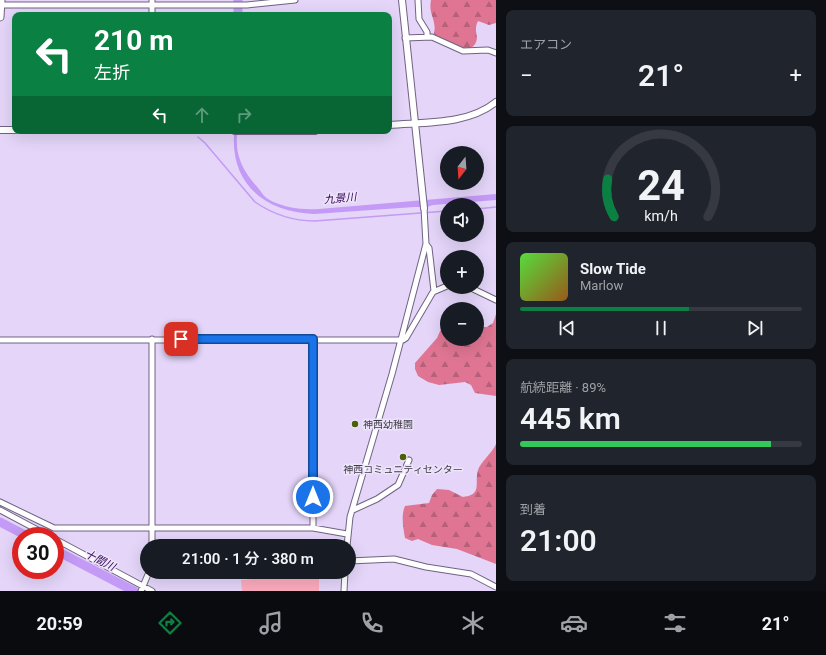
<!DOCTYPE html>
<html lang="ja">
<meta charset="utf-8">
<style>
body{margin:0;font-family:Roboto,"Noto Sans JP",sans-serif;background:#20242c;color:#f1f3f6;height:100vh;display:flex;flex-direction:column;font-size:15px;white-space:nowrap}
*{box-sizing:border-box;margin:0}
p{font-size:13px;color:#9ea1a6}
.icon{flex:none;width:22px;height:22px;fill:none;stroke:currentColor;stroke-width:2;stroke-linecap:round;stroke-linejoin:round}
.map{position:relative;flex:1;overflow:hidden}
.sheet{display:flex;flex-direction:column;gap:10px;padding:10px;background:#0d0f14;width:330px}
.sheet>*{flex:none}
.guide{position:absolute;left:12px;top:12px;width:380px;height:122px;border-radius:8px;box-shadow:0 4px 16px #0002;background:#0b8043;color:#fff;overflow:hidden}
.needle{width:26px;rotate:197deg}
.tools{position:absolute;left:440px;top:146px;display:grid;gap:8px}
.tools a{display:grid;place-items:center;width:44px;height:44px;border-radius:50%;background:#171b24;box-shadow:0 4px 16px #0002;font-size:20px}
.speed{position:absolute;left:12px;top:527px;display:flex;gap:8px;font-size:20px;font-weight:700;text-align:center}
.speed>*{display:grid;place-content:center;width:52px;height:52px;border-radius:50%;background:#171b24;box-shadow:0 4px 16px #0002;line-height:1}
.speed .limit{border:6px solid #d22;background:#fff;color:#111}
.pin{position:absolute;display:grid;place-items:center;width:34px;height:34px;color:#fff;margin:-17px;border-radius:8px;box-shadow:0 2px 6px #0006}
.me{position:absolute;width:44px;margin:-22px;rotate:0deg;stroke-linejoin:round;filter:drop-shadow(0 0 3px #0008)}
.turn{display:flex;align-items:center;gap:14px;height:84px;padding:0 16px;font-size:18px}
.turn .icon{width:52px;height:52px;stroke-width:2.5}
.turn b{display:block;font-size:28px;line-height:34px}
.lanes{display:flex;align-items:center;height:38px;padding:0 16px;background:#0003;justify-content:center;gap:20px;direction:ltr}
.lanes .off{opacity:.35}
.big{font-size:30px;font-weight:600;line-height:1.1}
.sheet .tile{flex:1;display:flex;flex-direction:column;justify-content:center;gap:6px;min-width:0;padding:0 14px;border-radius:8px;background:#20242c}
.sheet .dial{align-items:center;gap:0}
.dial svg{height:104px;overflow:visible;fill:none;stroke:#363941;stroke-width:7;stroke-linecap:round;text-anchor:middle}
.dial text{fill:#f1f3f6;stroke:none}
.song{display:flex;align-items:center;gap:12px}
.cover{width:48px;height:48px;border-radius:6px;background:linear-gradient(135deg,hsl(110 70% 55%),hsl(30 70% 35%))}
.played{height:4px;border-radius:2px;background:linear-gradient(90deg,#0b8043 60%,#363941 60%)}
.keys{display:flex;justify-content:space-around;direction:ltr}
.heat{display:flex;justify-content:space-between;align-items:center;font-size:22px;direction:ltr}
.charge{height:6px;border-radius:3px;background:linear-gradient(90deg,#34c759 89%,#363941 0)}
.trip{position:absolute;left:140px;top:539px;width:216px;height:40px;border-radius:20px;background:#171b24;box-shadow:0 4px 16px #0002;font-weight:600;line-height:40px;text-align:center}
.dock{display:flex;height:64px;justify-content:space-around;align-items:center;background:#090b0e;color:#9ea1a6}
.dock .icon{width:28px;height:28px}
.dock .active{color:#0b8043}
.dock b{font-size:18px;color:#f1f3f6}
main{display:flex;flex:1;min-height:0}
.map>svg:first-child{display:block}
</style>
<main>
<div class="map">
<svg width="496" height="591" viewBox="0 0 496 591">
<defs>
<pattern id="forest-firs" width="22" height="20" patternUnits="userSpaceOnUse"><rect width="22" height="20" fill="#df7592"/><path d="M5 1l3.5 6h-7zM16 11l3.5 6h-7z" fill="#b66179"/></pattern>
</defs>
<rect width="100%" height="100%" fill="#e4d5f9"/>
<path fill="url(#forest-firs)" d="M 431,0 L 496,0 L 496,23 L 489,25 L 478,21 C 473,31 479,36 476,42 C 470,58 442,41 434,34 C 437,19 428,15 431,0 Z
M 496,314 L 496,396 L 475,393 L 471,385 L 465,382 L 439,385 L 428,382 L 418,376 L 415,369 L 415,363 L 437,338 L 446,318 L 447,339 L 477,339 L 477,327 L 487,327 L 493,323 Z
M 496,444 L 496,564 L 457,549 L 432,545 L 418,539 L 412,541 L 405,538 C 403,527 401,515 405,506 L 429,503 L 432,495 L 437,489 L 449,490 L 463,497 C 483,495 474,483 478,470 C 480,463 492,453 496,444 Z"/>
<path fill="#fbacbe" d="M 319,572 L 319,591 L 242,591 L 241,580 Z"/>
<path fill="#c39af5" d="M 234,135 L 237,135 C 235,157 244,172 258,188 C 261,191 263,196 268,199 C 283,208 302,210 319,209 L 496,194 L 496,200 L 433,205 L 427,207 L 414,207 L 314,214 C 267,212 231,186 234,135 Z"/>
<g fill="none" stroke-linecap="round" stroke-linejoin="round">
<path stroke="#c39af5" stroke-width="1.5" d="M 198,137 L 205,143 L 255,202 C 274,215 293,221 315,221 L 447,211
M 477,209 L 496,207"/>
<path stroke="#c39af5" stroke-width="9" d="M 238,15 L 238,0
M 0,522 L 27,536
M 55,550 L 134,591"/>
<defs>
<path id="minor" d="M 418,0 L 419,19 L 427,32 L 427,37
M 1,5 L 247,5 L 295,0
M 152,15 L 152,0
M 405,38 L 432,37 L 463,51 L 488,50 L 496,53
M 426,244 L 429,248 L 434,291
M 469,287 L 496,300
M 313,339 L 313,528
M 0,340 L 403,340 L 406,338 L 433,292 L 447,286
M 0,502 L 54,528 L 313,528 L 347,534
M 0,510 L 49,536
M 353,510 L 377,499 L 398,485 L 409,460
M 55,539 L 152,591
M 152,546 L 152,339
M 347,546 L 350,517 L 392,374 L 426,244 L 424,208
M 349,561 L 394,559 L 426,567 L 471,574 L 496,587
M 141,591 L 149,572
M 344,591 L 345,572"/>
<path id="tertiary" d="M 402,0 L 424,208
M 389,125 C 424,122 468,125 496,102
M 0,130 L 15,130
M 235,131 L 315,131"/>
<path id="secondary" d="M 0,17 L 1,0"/>
</defs>
<use href="#minor" stroke="#706382" stroke-width="7"/>
<use href="#tertiary" stroke="#706382" stroke-width="8"/>
<use href="#secondary" stroke="#706382" stroke-width="9"/>
<use href="#minor" stroke="#fff" stroke-width="5"/>
<use href="#tertiary" stroke="#fff" stroke-width="6"/>
<use href="#secondary" stroke="#fff" stroke-width="7"/>
</g>
<g fill="none" stroke-linecap="round" stroke-linejoin="round">
<defs>
<path id="route" d="M 181,339 L 313,339 L 313,497"/>
</defs>
<use href="#route" stroke="#114b97" stroke-width="10"/>
<use href="#route" stroke="#1a73e8" stroke-width="7"/>
</g>
<g fill="#4b600b" stroke="#eee5fb" stroke-width="1.5">
<circle cx="355" cy="424" r="4"/>
<circle cx="403" cy="457" r="4"/>
</g>
<g text-anchor="middle" stroke-width="3" stroke-linejoin="round" paint-order="stroke">
<g font-size="10" fill="#3f3a48" stroke="#eee5fb" text-anchor="start">
<text x="363" y="428">神西幼稚園</text>
<text x="403" y="473" text-anchor="middle">神西コミュニティセンター</text>
</g>
<g font-size="11" font-style="italic" fill="#380a5b" stroke="#eee5fb">
<text transform="translate(340 198) rotate(-5)" y="4">九景川</text>
<text transform="translate(100 560) rotate(27)" y="4">十間川</text>
</g>
</g>
</svg>
<div class="tools">
<a><svg class="needle" viewBox="-14 -14 28 28"><path d="M0-13l5 13h-10z" fill="#e53935"/><path d="M0 13l5-13h-10z" fill="#9ea1a6"/></svg></a>
<a><svg class="icon" aria-label="sound" viewBox="0 0 24 24"><path d="M4 9h4l5-4v14l-5-4H4zM17 9q2 3 0 6"/></svg></a>
<a>+</a>
<a>−</a>
</div>
<div class="speed"><div class="limit">30</div></div>
<div class="pin" style="left:181px;top:339px;background:#d93025"><svg class="icon" aria-label="arrive" viewBox="0 0 24 24"><path d="M6 21V4h12l-3 4 3 4H6"/></svg></div>
<svg class="me" style="left:313px;top:497px" viewBox="-20 -20 40 40"><circle r="17" fill="#1a73e8" stroke="#fff" stroke-width="3"/><path d="M0-11L8 9 0 5-8 9z" fill="#fff"/></svg>
<div class="trip">21:00 · 1 分 · 380 m</div>
<div class="guide">
<div class="turn"><svg class="icon" aria-label="left" viewBox="0 0 24 24"><path d="M17 20v-9H6M10 6l-5 5 5 5"/></svg><div><b>210 m</b>左折</div></div>
<div class="lanes"><svg class="icon" aria-label="left" viewBox="0 0 24 24"><path d="M17 20v-9H6M10 6l-5 5 5 5"/></svg><svg class="icon off" aria-label="ahead" viewBox="0 0 24 24"><path d="M12 20V5M6 11l6-6 6 6"/></svg><svg class="icon off" aria-label="right" viewBox="0 0 24 24"><path d="M7 20v-9h11M14 6l5 5-5 5"/></svg></div>
</div>
</div>
<section class="sheet">
<div class="tile"><p>エアコン</p>
<div class="heat"><a>−</a><b class="big">21°</b><a>+</a></div>
</div>
<div class="tile dial"><svg viewBox="0 0 100 80">
<path d="M14 69A42 42 0 1 1 86 69"/>
<path d="M14 69A42 42 0 0 1 9 40" stroke="#0b8043"/>
<text x="50" y="56" font-size="32" font-weight="700">24</text>
<text x="50" y="72" font-size="11">km/h</text>
</svg></div>
<div class="tile">
<div class="song"><i class="cover"></i><div><b>Slow Tide</b><p>Marlow</p></div></div>
<div class="played"></div>
<div class="keys"><svg class="icon" aria-label="previous" viewBox="0 0 24 24"><path d="M18 5L8 12l10 7zM5 5v14"/></svg><svg class="icon" aria-label="pause" viewBox="0 0 24 24"><path d="M8 5v14M16 5v14"/></svg><svg class="icon" aria-label="next" viewBox="0 0 24 24"><path d="M6 5l10 7-10 7zM19 5v14"/></svg></div>
</div>
<div class="tile"><p>航続距離 · 89%</p><b class="big">445 km</b><div class="charge"></div></div>
<div class="tile"><p>到着</p><b class="big">21:00</b></div>
</section>
</main>
<nav class="dock">
<b>20:59</b>
<svg class="icon active" aria-label="directions" viewBox="0 0 24 24"><path d="M12 3l9 9-9 9-9-9zM9 14v-3h6M13 9l2 2-2 2"/></svg>
<svg class="icon" aria-label="music" viewBox="0 0 24 24"><path d="M9 18V5l10-2v13"/><circle cx="6" cy="18" r="3"/><circle cx="16" cy="16" r="3"/></svg>
<svg class="icon" aria-label="phone" viewBox="0 0 24 24"><path d="M5 4h4l2 5-3 2q2 4 5 5l2-3 5 2v4C11 20 4 13 5 4z"/></svg>
<svg class="icon" aria-label="climate" viewBox="0 0 24 24"><path d="M12 3v18M4 7l16 10M4 17L20 7"/></svg>
<svg class="icon" aria-label="car" viewBox="0 0 24 24"><path d="M5 17H2v-5l4-1 3-4h7l3 4 3 1v5h-3M9 17h6M6 11h13"/><circle cx="7" cy="17" r="2"/><circle cx="17" cy="17" r="2"/></svg>
<svg class="icon" aria-label="filters" viewBox="0 0 24 24"><path d="M4 7h16M4 17h16"/><circle cx="9" cy="7" r="2"/><circle cx="15" cy="17" r="2"/></svg>
<b>21°</b>
</nav>
